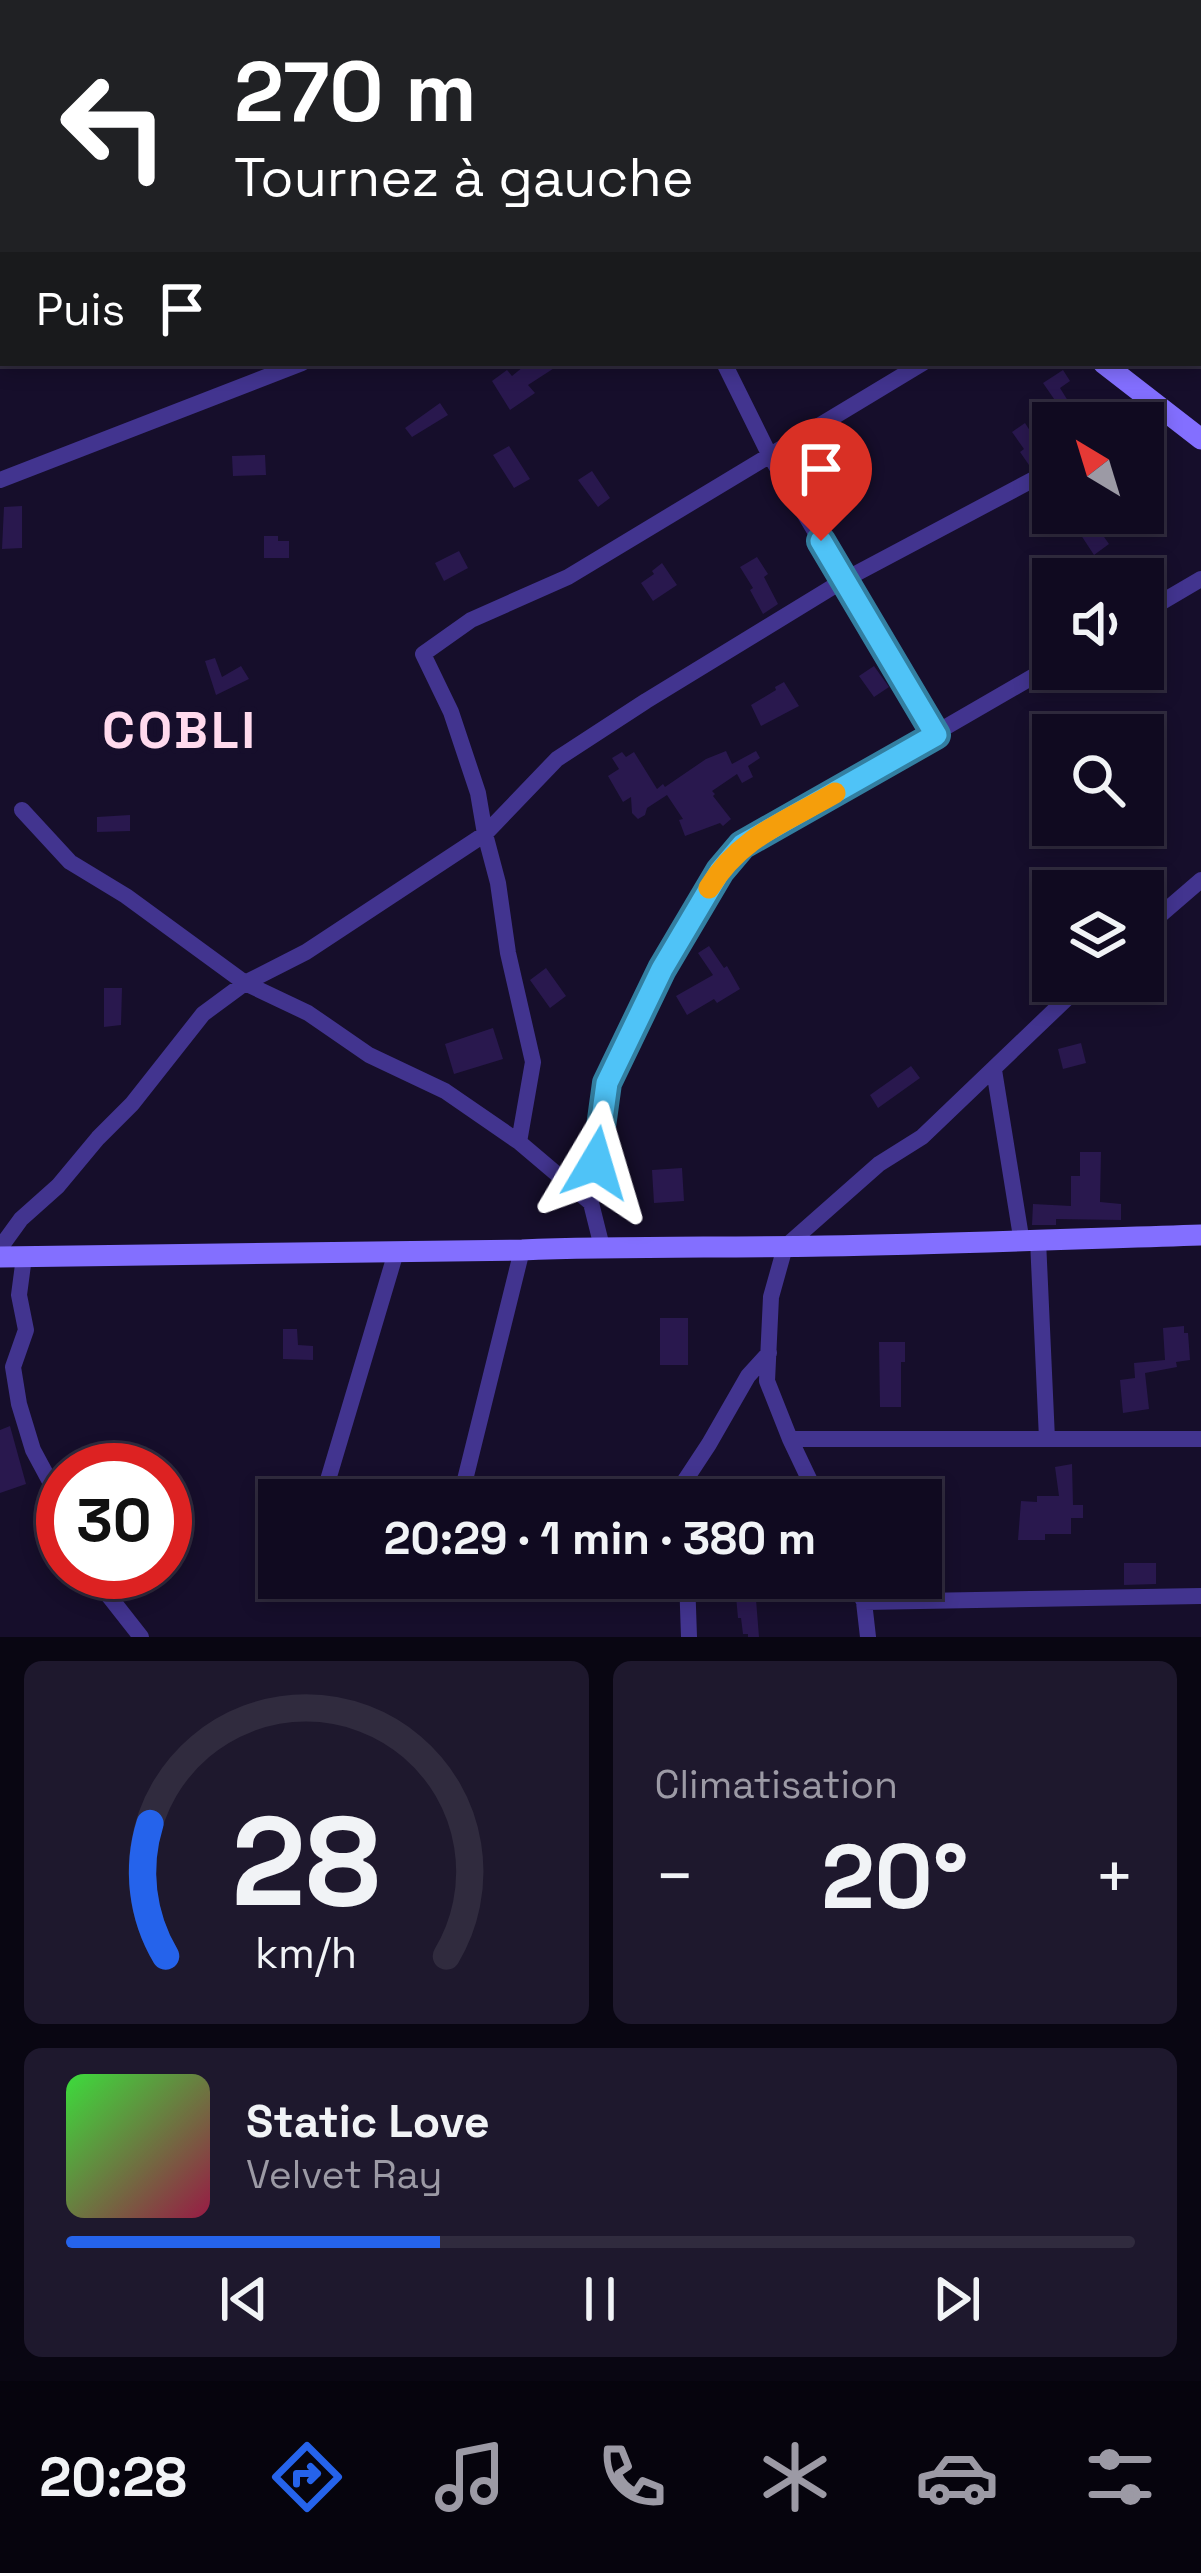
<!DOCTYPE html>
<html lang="fr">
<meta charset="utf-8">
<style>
body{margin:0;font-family:"Space Grotesk",sans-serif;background:#1e182d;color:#f1f3f6;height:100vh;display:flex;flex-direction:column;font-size:45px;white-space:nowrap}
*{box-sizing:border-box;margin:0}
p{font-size:39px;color:#9c9aa5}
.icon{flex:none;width:66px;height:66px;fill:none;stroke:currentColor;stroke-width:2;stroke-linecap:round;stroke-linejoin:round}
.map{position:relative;height:1637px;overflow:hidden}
.side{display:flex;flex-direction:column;gap:24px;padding:24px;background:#090612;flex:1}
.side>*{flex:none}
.top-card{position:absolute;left:0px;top:0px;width:1203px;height:366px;box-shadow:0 6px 18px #0003,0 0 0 3px #302b3e;background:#202124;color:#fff;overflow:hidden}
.needle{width:78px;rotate:322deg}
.fabs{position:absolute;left:1032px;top:402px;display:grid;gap:24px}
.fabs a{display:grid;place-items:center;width:132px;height:132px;border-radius:0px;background:#100a20;box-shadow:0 6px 18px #0003,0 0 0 3px #302b3e;font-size:60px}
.speed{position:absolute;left:36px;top:1443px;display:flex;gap:24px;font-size:60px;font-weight:700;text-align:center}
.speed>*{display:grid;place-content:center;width:156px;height:156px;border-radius:50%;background:#100a20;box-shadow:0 6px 18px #0003,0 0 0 3px #302b3e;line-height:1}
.speed .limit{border:18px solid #d22;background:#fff;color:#111}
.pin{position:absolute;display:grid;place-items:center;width:102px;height:102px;color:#fff;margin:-123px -51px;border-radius:50% 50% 50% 0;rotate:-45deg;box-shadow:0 0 12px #0007}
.pin .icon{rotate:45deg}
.me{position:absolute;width:132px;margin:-66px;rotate:7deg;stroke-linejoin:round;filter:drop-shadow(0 0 9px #0008)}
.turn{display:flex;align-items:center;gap:42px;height:252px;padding:0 36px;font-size:54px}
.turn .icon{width:156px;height:156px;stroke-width:2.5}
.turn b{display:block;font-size:84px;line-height:102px}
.then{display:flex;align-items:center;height:114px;padding:0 36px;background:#0003;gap:24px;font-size:45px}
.big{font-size:90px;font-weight:800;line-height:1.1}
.side .widget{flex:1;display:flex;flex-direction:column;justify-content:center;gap:18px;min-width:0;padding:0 42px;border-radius:18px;background:#1e182d}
.side .dial{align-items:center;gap:0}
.dial svg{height:312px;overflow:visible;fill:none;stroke:#302b3e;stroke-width:7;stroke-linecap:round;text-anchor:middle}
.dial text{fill:#f1f3f6;stroke:none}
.song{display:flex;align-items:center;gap:36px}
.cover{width:144px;height:144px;border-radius:18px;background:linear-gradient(135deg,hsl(120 70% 55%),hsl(340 70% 35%))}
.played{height:12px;border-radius:6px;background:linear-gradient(90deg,#2563eb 35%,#302b3e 35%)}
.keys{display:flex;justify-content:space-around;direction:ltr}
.heat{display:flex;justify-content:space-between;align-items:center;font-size:66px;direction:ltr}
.side .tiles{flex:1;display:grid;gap:24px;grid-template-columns:1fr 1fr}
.widget:last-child{grid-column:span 2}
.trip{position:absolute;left:258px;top:1479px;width:684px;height:120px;border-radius:0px;background:#100a20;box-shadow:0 6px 18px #0003,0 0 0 3px #302b3e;font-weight:800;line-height:120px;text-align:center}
.tabs{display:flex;height:192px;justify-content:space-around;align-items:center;background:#06040d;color:#9c9aa5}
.tabs .icon{width:84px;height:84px}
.tabs .current{color:#2563eb}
.tabs b{font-size:54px;color:#f1f3f6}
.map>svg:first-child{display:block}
</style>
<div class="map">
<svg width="1201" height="1637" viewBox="0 0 1201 1637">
<rect width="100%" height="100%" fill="#160e2b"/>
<path fill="#29184e" d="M 528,363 L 562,363 L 528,385 L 535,393 L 510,410 L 492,381 L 507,370 L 512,376 Z
M 1063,370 L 1070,381 L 1060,388 L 1078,417 L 1070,422 L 1043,383 Z
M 440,403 L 448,415 L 412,437 L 405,428 Z
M 1025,423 L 1045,454 L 1029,465 L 1020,452 L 1024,449 L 1012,432 Z
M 509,446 L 530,479 L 514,488 L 493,455 Z
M 265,455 L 266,475 L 233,476 L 232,456 Z
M 592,471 L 610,498 L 598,507 L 578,480 Z
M 22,506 L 22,548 L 2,549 L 4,507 Z
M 1081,513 L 1132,513 L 1102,534 L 1109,544 L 1094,555 L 1077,529 L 1087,521 Z
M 264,536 L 278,536 L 278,541 L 289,541 L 289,558 L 264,558 Z
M 459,551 L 468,568 L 444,581 L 435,563 Z
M 757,557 L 768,574 L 764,577 L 778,604 L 763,614 L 750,590 L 753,588 L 740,567 Z
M 662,563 L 677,585 L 653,601 L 641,583 L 654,574 L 652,571 Z
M 215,658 L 222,677 L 241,666 L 249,679 L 216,695 L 205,661 Z
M 874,666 L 889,687 L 874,697 L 859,676 Z
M 784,682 L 799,706 L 761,726 L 751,705 L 776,690 L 775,687 Z
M 726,751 L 732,764 L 756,751 L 760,758 L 748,766 L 753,777 L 742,783 L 737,774 L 712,791 L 715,794 L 713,796 L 731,819 L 723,826 L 720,823 L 685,836 L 679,820 L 683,819 L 667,795 L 647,808 L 645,815 L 638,819 L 632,813 L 631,797 L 623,802 L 608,776 L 619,769 L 612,758 L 622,752 L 626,757 L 634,752 L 657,789 L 663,784 L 665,787 L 706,759 Z
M 130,815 L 130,831 L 97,832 L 97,817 Z
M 709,946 L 724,968 L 727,966 L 740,989 L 717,1003 L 714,999 L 687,1015 L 676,996 L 713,975 L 698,953 Z
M 546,968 L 566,996 L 550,1008 L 530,980 Z
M 104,988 L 122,988 L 121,1025 L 104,1027 Z
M 493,1028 L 503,1059 L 454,1074 L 445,1044 Z
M 1081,1043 L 1086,1063 L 1063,1069 L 1058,1049 Z
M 911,1066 L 920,1078 L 878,1108 L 870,1095 Z
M 1080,1152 L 1101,1152 L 1100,1202 L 1121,1204 L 1121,1220 L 1056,1219 L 1056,1225 L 1032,1225 L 1033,1204 L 1071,1206 L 1071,1176 L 1080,1176 Z
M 682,1168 L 684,1201 L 654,1203 L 652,1170 Z
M 660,1318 L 688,1318 L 688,1365 L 660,1365 Z
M 1184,1326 L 1184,1333 L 1188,1333 L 1190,1360 L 1176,1362 L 1177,1367 L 1145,1373 L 1149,1409 L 1123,1413 L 1120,1380 L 1135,1378 L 1134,1363 L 1165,1360 L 1163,1328 Z
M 283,1329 L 297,1329 L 298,1345 L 313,1346 L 313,1360 L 283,1359 Z
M 879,1342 L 905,1342 L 905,1362 L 901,1362 L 901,1407 L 880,1407 Z
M 10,1426 L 26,1484 L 0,1493 L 0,1430 Z
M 1072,1464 L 1073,1505 L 1083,1505 L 1083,1518 L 1071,1518 L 1071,1534 L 1045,1534 L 1045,1540 L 1018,1540 L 1021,1501 L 1037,1502 L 1037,1496 L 1059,1496 L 1055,1467 Z
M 1124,1563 L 1156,1563 L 1156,1584 L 1124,1585 Z
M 755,1587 L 759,1637 L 748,1637 L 748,1634 L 743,1634 L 741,1618 L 738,1618 L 736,1596 L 742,1596 L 741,1588 Z"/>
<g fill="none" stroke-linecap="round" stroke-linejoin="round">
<path stroke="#42348f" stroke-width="16" d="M 18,0 L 24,3
M 724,363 L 769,454 L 936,735
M 1135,423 L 1162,408
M 0,480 L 302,363
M 1143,613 L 1201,579
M 22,810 L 70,862 L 126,896 L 245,983 L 308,1013 L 369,1055 L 445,1091 L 519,1142 L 591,1203
M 1143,930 L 1201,880
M 994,1070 L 1022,1243
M 519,1142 L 533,1062 L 508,953 L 498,883 L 485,834 L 478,793 L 451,712 L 423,654 L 471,620 L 568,577 L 923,363
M 1038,1240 L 1047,1439
M 602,1247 L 591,1203 L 607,1083 L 662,969 L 720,871 L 742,845 L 1053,665
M 0,1248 L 21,1219 L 58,1186 L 98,1138 L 132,1104 L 203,1014 L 245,983 L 306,952 L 485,834 L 557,759 L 646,701 L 844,580 L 1053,469
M 24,1257 L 19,1295 L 26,1330 L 13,1367 L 19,1404 L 33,1450 L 55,1491 L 63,1513
M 790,1439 L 1201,1439
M 322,1500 L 396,1252
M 460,1500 L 522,1250
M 685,1500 L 684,1482 L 709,1444 L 748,1376 L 769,1353
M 819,1500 L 790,1439 L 767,1381 L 771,1297 L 785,1247 L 879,1164 L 922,1137 L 1085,981
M 90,1572 L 141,1637
M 687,1578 L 689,1637
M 853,1578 L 864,1602 L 868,1637
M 864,1602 L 1201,1596"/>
<path stroke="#836fff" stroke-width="21" d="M 724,0 L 727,3
M 1103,363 L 1201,439
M 0,1257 L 522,1250 C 623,1246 724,1248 825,1246 C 951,1244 1076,1239 1201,1235"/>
</g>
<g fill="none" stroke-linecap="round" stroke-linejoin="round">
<defs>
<path id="route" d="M 596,1163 L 607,1083 L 662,969 L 720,871 L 742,845 L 936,735 L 821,541"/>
</defs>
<use href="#route" stroke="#337fa1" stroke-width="30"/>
<use href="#route" stroke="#4fc3f7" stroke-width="21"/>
<path stroke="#f59e0b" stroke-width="21" d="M 709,888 C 740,837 785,822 835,793"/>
</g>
<g text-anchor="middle" stroke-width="12" stroke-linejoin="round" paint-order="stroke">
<g font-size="51" font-weight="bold" letter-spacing="3" fill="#ffdaed" stroke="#160e2b">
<text x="180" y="748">COBLI</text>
</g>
</g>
</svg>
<div class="fabs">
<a><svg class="needle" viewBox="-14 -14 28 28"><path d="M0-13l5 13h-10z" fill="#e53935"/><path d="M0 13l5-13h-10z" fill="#9c9aa5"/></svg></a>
<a><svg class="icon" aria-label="sound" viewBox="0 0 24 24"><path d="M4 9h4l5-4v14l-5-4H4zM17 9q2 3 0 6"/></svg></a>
<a><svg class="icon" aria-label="search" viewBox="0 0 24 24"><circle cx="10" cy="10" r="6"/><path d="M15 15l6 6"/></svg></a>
<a><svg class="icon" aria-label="layers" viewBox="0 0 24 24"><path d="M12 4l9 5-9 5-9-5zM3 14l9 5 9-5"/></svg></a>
</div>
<div class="speed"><div class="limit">30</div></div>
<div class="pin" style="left:821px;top:541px;background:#d93025"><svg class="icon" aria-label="arrive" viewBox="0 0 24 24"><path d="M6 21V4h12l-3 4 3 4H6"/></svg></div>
<svg class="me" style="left:596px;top:1163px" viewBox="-20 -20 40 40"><path d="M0-17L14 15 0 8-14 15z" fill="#4fc3f7" stroke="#fff" stroke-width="4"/></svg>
<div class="trip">20:29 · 1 min · 380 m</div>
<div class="top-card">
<div class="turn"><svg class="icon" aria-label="left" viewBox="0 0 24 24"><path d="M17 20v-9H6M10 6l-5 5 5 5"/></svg><div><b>270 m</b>Tournez à gauche</div></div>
<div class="then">Puis<svg class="icon" aria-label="arrive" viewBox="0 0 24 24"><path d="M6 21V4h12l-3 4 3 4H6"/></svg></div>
</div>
</div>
<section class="side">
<div class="tiles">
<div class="widget dial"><svg viewBox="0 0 100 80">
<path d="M14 69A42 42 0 1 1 86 69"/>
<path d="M14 69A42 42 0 0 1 10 35" stroke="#2563eb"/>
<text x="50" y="56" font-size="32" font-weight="700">28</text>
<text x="50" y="72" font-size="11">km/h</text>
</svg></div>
<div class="widget"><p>Climatisation</p>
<div class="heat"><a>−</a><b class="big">20°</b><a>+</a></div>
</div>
<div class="widget">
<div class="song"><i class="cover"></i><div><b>Static Love</b><p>Velvet Ray</p></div></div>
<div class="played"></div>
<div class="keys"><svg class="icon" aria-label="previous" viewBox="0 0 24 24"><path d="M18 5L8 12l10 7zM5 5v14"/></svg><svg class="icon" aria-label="pause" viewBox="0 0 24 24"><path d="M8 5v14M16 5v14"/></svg><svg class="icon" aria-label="next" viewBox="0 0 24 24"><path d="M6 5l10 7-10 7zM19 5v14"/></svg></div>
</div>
</div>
</section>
<nav class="tabs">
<b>20:28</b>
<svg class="icon current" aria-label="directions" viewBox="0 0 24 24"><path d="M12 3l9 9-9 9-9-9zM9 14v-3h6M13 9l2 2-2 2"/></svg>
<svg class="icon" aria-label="music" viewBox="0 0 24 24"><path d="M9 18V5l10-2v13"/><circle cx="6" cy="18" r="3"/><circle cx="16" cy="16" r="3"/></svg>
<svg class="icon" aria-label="phone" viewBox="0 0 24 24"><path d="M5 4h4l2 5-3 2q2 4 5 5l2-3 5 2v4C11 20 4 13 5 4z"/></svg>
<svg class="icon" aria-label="climate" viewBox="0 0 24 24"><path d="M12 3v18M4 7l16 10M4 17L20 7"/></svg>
<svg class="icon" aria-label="car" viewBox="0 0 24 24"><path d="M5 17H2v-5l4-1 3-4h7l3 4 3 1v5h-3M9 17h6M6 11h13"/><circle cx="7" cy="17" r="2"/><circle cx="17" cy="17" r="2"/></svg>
<svg class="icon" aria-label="filters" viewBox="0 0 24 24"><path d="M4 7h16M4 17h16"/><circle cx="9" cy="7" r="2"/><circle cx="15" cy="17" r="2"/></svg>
</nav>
